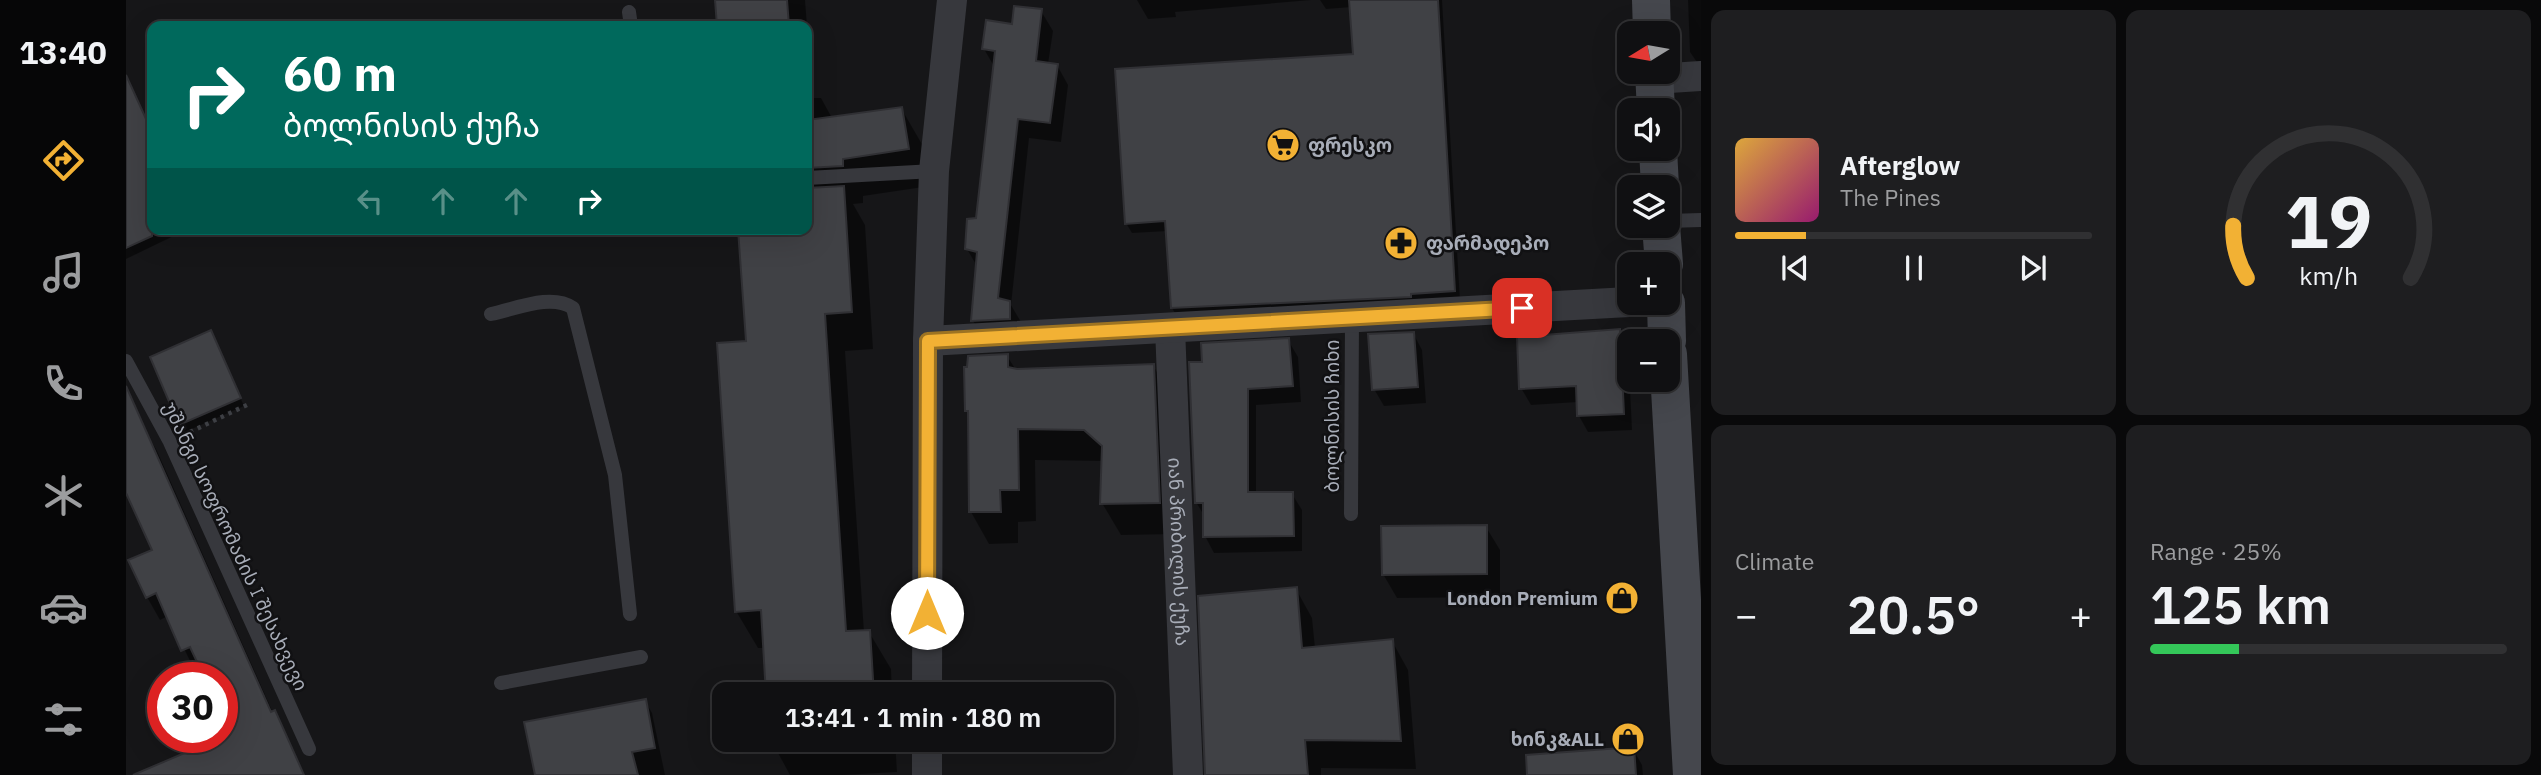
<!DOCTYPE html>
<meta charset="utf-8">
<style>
body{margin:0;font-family:"IBM Plex Sans","Noto Sans Georgian",sans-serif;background:#1e1e20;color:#f1f3f6;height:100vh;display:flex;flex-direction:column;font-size:26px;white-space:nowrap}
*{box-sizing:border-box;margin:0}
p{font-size:23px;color:#9c9d9f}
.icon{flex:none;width:38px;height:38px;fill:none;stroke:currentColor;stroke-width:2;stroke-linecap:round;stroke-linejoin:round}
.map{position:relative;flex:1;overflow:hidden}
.details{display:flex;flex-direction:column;gap:10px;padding:10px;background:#09090a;width:840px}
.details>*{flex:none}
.guide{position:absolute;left:21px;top:21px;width:665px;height:214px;border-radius:14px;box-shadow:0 7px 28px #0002,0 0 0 2px #303032;background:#00695c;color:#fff;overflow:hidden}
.needle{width:46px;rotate:259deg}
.tools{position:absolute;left:1491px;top:21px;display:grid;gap:14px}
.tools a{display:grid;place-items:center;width:63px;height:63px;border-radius:14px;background:#101012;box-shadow:0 7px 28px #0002,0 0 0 2px #303032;font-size:35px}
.speed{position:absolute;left:21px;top:662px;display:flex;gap:14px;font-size:35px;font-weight:700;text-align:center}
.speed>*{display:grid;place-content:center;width:91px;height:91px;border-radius:50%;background:#101012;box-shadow:0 7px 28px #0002,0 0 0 2px #303032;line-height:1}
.speed .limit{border:10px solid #d22;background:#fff;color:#111}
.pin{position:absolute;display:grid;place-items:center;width:60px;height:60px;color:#fff;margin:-30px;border-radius:14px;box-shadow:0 4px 10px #0006}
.me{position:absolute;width:77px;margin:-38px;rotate:0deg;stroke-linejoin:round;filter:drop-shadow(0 0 5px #0008)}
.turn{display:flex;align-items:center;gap:24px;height:147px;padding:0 21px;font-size:32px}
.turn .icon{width:91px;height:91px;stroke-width:2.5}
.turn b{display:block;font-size:49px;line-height:60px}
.lanes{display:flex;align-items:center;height:66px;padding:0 21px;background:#0003;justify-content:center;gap:35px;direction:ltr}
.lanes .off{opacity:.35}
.big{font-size:52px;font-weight:600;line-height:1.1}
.details .card{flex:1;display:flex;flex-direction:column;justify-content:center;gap:10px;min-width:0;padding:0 24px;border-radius:14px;background:#1e1e20}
.details .dial{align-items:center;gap:0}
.dial svg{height:182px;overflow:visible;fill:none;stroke:#303032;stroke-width:7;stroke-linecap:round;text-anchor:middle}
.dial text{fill:#f1f3f6;stroke:none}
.song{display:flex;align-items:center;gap:21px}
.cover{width:84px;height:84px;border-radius:10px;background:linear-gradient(135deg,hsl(40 70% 55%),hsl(320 70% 35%))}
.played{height:7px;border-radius:4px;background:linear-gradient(90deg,#f2b134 20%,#303032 20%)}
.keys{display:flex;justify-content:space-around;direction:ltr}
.heat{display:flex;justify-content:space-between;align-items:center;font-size:38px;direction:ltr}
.charge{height:10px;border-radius:5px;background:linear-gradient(90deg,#34c759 25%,#303032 0)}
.details .tiles{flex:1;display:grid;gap:10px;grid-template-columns:repeat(2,1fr)}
.trip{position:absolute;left:586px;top:682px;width:402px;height:70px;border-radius:14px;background:#101012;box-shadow:0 7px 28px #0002,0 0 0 2px #303032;font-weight:600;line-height:70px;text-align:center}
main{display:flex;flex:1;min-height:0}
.tabs{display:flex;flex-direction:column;width:126px;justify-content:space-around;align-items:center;background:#060607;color:#9c9d9f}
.tabs .icon{width:49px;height:49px}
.tabs .active{color:#f2b134}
.tabs b{font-size:32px;color:#f1f3f6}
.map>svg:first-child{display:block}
</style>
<main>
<nav class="tabs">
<b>13:40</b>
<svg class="icon active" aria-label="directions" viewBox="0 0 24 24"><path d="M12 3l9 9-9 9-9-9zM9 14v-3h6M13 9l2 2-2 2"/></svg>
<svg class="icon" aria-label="music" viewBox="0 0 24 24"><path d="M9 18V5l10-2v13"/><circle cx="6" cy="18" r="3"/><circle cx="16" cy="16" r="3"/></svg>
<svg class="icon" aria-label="phone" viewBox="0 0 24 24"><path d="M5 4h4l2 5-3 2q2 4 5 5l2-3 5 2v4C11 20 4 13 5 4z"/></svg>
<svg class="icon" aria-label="climate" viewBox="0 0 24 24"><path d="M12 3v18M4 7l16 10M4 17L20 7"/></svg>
<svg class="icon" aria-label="car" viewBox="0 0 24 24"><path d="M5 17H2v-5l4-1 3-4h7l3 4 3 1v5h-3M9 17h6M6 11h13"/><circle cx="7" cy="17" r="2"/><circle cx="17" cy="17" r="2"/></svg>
<svg class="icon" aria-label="filters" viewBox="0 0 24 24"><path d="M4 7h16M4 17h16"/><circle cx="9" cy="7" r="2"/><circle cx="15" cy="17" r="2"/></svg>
</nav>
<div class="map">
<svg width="1575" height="775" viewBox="0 0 1575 775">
<rect width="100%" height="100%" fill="#161618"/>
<path fill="#0007" d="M 591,0 L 679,0 L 681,26 L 592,26 Z
M 1011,0 L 1185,0 L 1049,12 L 1050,17 L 1022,19 Z
M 1194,0 L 1316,0 L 1334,300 L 1052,318 L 1046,308 L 1042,231 L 1006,233 L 1000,223 L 1228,56 L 1226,7 L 1200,9 Z
M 1562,0 L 1575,0 L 1575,68 L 1564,52 Z
M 915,11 L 927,31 L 922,64 L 931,65 L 942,85 L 935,142 L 903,138 L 885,305 L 895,322 L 859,340 L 847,321 L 852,268 L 841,249 L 851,220 L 869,68 L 858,49 L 887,26 Z
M 681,29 L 685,98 L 695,98 L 706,118 L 775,108 L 797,146 L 804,186 L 737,196 L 737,203 L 727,204 L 739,225 L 747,349 L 719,351 L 738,632 L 743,632 L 765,669 L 766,695 L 642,695 L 639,648 L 632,648 L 610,611 L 622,343 L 681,229 Z
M 0,77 L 26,134 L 26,229 L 62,229 L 0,259 Z
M 1493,330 L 1502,347 L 1506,430 L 1462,432 L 1453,416 L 1452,402 L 1405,405 L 1395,388 Z
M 1287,333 L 1296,350 L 1300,403 L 1258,406 L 1248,389 Z
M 89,340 L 118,406 L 59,432 L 55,424 Z
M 1162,340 L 1172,357 L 1175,402 L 1130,405 L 1130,494 L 1166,494 L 1176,510 L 1176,551 L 1088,553 L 1079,536 L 1079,517 L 1070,502 L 1078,363 Z
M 881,356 L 890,370 L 1027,365 L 1045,397 L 1051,534 L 995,535 L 976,503 L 977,461 L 909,460 L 910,521 L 892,522 L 892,543 L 863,544 L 845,512 L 844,417 L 841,411 Z
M 18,429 L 31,451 L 147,713 L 179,775 L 12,775 L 96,737 L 96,677 L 80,677 L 76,670 L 70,673 L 42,616 L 34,620 L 21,597 L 28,551 L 0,489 L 0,437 Z
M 1360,527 L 1374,550 L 1374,597 L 1271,598 L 1257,574 Z
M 1170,589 L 1186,618 L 1189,648 L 1266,641 L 1282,670 L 1290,769 L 1195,768 L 1195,775 L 1081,775 Z
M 519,701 L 526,713 L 539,775 L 410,775 Z
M 769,740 L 771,772 L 717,775 L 664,775 L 645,740 Z
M 1507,749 L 1516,765 L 1517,775 L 1438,775 Z"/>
<path fill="#404145" stroke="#303034" stroke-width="2" d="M 589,0 L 661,0 L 663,26 L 591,26 Z
M 1223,0 L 1312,0 L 1329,291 L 1285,294 L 1285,297 L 1045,308 L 1039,221 L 999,224 L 989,69 L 1227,54 Z
M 888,6 L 916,9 L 910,61 L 932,64 L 924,123 L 892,119 L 872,298 L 884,301 L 884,319 L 845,321 L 851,252 L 839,249 L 841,219 L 850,218 L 869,51 L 856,49 L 860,20 L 886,24 Z
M 0,75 L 26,132 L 26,236 L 0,248 Z
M 776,107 L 783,149 L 717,159 L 717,166 L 681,168 L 681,120 Z
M 718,186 L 726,312 L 699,314 L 720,631 L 744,630 L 748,695 L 640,695 L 635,610 L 609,612 L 591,343 L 620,341 L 612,229 L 681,229 L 681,188 Z
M 1494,329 L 1498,414 L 1451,416 L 1450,386 L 1393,389 L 1391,337 Z
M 85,330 L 115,398 L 53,425 L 24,357 Z
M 1288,332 L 1292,387 L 1246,390 L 1242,334 Z
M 1163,338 L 1167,386 L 1122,389 L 1122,492 L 1167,492 L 1168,536 L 1077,537 L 1077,503 L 1069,503 L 1063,362 L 1076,362 L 1075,343 Z
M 882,354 L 882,367 L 891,369 L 1028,364 L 1034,503 L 974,504 L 976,446 L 958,430 L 892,429 L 893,490 L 874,490 L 875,512 L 843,512 L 842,411 L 839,411 L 838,367 L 841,367 L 842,356 Z
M 0,386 L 145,712 L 149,710 L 178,775 L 7,775 L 96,737 L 96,677 L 78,677 L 64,647 L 55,651 L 30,593 L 20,598 L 2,560 L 26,550 L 0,493 Z
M 1361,525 L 1361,574 L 1256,575 L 1255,526 Z
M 1171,587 L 1176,648 L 1267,639 L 1275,741 L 1179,740 L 1182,775 L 1079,775 L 1072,596 Z
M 520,699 L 529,748 L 506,752 L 512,775 L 409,775 L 398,722 Z
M 1508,747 L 1510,775 L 1401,775 L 1400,755 Z"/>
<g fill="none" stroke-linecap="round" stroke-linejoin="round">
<path stroke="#3d3f44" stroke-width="4.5" stroke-dasharray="3.5 5" stroke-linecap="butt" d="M 64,432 L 123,404"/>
<path stroke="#37383d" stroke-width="14" d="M 503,12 L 505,26
M 681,178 L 808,171
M 1542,221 L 1575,220
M 365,314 C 390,309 425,293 447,308 L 489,475 L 504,614
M 0,361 L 44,442 L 183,749
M 1225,514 L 1226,318
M 375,683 L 515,657"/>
<g stroke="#37383d" stroke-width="30">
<path d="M 1528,79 L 1575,76"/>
<path id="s1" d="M 1044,328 L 1062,775"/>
<path d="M 802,341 L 1503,302"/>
<path d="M 801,695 L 802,341 L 808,171 L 826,0"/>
<path d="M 801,740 L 801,775"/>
</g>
<path stroke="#45474d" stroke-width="38" d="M 1525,0 L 1526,33
M 1528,72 L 1530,110
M 1532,149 L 1534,187
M 1535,226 L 1538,264
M 1540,303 L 1541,341
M 1542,354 L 1566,775"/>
</g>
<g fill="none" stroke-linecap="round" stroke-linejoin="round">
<defs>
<path id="route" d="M 801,613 L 802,341 L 1396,308"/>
</defs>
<use href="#route" stroke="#9d7322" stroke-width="18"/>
<use href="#route" stroke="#f2b134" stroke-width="12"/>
</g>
<defs>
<symbol id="supermarket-disc" viewBox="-11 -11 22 22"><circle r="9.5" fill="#f2b134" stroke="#111113"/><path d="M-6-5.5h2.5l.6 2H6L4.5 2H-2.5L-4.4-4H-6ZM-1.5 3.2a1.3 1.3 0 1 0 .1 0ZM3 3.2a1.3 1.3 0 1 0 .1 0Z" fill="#111"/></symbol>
<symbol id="pharmacy-disc" viewBox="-11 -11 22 22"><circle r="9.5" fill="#f2b134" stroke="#111113"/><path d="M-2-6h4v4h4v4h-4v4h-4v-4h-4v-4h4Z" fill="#111"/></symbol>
<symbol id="shop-disc" viewBox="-11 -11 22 22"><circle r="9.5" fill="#f2b134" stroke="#111113"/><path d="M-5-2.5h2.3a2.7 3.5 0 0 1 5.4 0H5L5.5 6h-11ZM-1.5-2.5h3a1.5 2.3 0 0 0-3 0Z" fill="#111"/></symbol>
</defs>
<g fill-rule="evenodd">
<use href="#supermarket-disc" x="1138" y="126" width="38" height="38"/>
<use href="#pharmacy-disc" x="1256" y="224" width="38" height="38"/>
<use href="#shop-disc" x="1477" y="579" width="38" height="38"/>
<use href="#shop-disc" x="1483" y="720" width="38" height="38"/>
</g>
<g text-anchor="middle" stroke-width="5" stroke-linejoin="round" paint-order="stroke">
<g font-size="19" font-weight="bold" fill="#a8adb8" stroke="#111113" text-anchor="start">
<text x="1182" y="152">ფრესკო</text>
<text x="1300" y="250">ფარმადეპო</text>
<text x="1472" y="605" text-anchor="end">London Premium</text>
<text x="1478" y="746" text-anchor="end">ხინკ&amp;ALL</text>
</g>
<g font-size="19" fill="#a8adb8" stroke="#111113">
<text transform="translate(1206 416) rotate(-90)" y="7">ბოლნისის ჩიხი</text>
<text transform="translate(110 546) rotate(65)" y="7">უშანგი სოფრომაძის I შესახვევი</text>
<text dy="7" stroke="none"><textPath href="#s1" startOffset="224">იან პრიბილის ქუჩა</textPath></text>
</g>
</g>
</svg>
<div class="tools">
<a><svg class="needle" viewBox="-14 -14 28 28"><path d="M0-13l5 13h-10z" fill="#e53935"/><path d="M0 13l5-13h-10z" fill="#9c9d9f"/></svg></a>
<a><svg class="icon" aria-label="sound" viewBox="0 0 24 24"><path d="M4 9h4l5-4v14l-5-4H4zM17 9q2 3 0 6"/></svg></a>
<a><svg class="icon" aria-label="layers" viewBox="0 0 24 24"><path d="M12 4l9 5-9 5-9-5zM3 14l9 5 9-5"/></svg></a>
<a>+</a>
<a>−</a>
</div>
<div class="speed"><div class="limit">30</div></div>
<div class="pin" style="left:1396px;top:308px;background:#d93025"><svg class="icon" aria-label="arrive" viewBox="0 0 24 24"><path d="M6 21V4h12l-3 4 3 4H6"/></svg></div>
<svg class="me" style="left:801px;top:613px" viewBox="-20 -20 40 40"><circle r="19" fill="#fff"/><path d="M0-13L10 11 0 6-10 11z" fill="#f2b134"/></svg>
<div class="trip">13:41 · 1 min · 180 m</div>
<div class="guide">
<div class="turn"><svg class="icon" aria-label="right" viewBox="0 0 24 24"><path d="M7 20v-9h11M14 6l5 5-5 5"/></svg><div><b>60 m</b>ბოლნისის ქუჩა</div></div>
<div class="lanes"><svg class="icon off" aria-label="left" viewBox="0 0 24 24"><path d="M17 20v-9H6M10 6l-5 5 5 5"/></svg><svg class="icon off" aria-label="ahead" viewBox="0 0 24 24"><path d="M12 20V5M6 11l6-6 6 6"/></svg><svg class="icon off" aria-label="ahead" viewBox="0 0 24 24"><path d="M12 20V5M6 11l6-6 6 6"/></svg><svg class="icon" aria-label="right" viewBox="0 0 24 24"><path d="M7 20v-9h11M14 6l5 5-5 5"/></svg></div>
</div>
</div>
<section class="details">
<div class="tiles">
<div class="card">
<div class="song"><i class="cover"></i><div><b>Afterglow</b><p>The Pines</p></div></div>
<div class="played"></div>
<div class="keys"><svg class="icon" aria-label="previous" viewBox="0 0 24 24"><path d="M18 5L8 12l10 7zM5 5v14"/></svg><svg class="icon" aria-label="pause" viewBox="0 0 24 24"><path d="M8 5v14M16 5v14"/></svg><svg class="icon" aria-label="next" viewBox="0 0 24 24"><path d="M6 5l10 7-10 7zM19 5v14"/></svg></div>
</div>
<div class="card dial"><svg viewBox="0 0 100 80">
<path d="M14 69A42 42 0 1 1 86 69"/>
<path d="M14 69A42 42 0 0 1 8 46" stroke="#f2b134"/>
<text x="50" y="56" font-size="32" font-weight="700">19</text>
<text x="50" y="72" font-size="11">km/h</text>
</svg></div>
<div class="card"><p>Climate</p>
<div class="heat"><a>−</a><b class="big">20.5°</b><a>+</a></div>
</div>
<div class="card"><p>Range · 25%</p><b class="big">125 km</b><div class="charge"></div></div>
</div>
</section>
</main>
